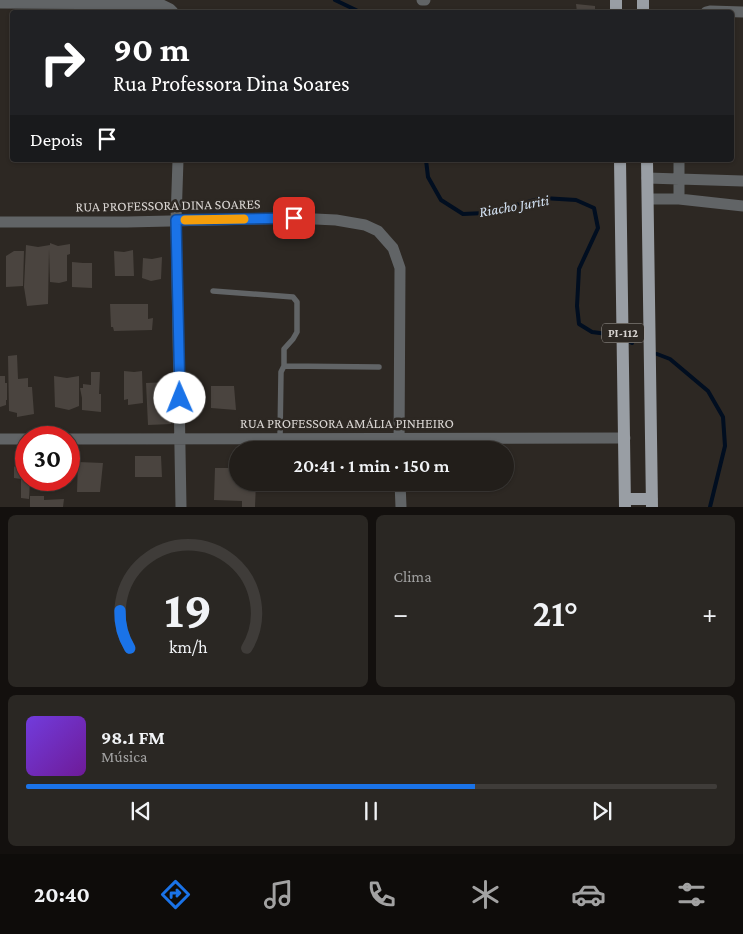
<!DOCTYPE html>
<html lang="pt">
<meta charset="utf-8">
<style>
body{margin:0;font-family:"Crimson Pro",serif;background:#2a2723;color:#f1f3f6;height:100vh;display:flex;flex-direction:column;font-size:19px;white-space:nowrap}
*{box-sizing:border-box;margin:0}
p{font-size:16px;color:#a2a2a2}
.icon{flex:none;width:28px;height:28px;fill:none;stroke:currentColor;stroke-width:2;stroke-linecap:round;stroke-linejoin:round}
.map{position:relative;height:507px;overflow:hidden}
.drawer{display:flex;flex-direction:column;gap:8px;padding:8px;background:#13100e;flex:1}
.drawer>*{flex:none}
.banner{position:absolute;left:10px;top:10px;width:724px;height:152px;border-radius:5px;box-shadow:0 1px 4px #0004,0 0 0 1px #3f3c39;background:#202124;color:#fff;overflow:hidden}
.speed{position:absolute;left:15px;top:426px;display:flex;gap:10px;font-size:25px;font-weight:700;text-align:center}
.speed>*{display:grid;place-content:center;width:65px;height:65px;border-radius:50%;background:#221e1a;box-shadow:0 1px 4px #0004,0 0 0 1px #3f3c39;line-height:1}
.speed .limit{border:8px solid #d22;background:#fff;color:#111}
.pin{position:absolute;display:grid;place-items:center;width:42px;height:42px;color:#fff;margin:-21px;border-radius:10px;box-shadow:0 2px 8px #0006}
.me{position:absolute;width:55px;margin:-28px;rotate:359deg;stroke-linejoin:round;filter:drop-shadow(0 0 4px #0008)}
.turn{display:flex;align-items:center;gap:18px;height:105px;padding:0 20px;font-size:22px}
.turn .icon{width:65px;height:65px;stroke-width:2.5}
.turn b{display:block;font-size:35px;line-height:42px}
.then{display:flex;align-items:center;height:48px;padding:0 20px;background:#0003;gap:10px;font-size:19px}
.big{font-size:38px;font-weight:600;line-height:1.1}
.drawer .widget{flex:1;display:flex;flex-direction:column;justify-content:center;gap:8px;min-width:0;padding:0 18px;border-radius:8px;background:#2a2723}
.drawer .dial{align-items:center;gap:0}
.dial svg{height:130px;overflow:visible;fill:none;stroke:#3f3c39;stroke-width:7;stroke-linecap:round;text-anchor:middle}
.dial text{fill:#f1f3f6;stroke:none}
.song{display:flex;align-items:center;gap:15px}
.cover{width:60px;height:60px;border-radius:8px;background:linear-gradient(135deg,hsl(260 70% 55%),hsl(280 70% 35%))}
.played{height:5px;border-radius:2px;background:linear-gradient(90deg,#1a73e8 65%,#3f3c39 65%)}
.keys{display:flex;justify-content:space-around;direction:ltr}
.heat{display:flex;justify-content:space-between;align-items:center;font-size:28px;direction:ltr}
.drawer .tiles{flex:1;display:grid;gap:8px;grid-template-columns:1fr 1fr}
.widget:last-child{grid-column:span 2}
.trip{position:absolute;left:229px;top:441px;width:285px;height:50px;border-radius:25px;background:#221e1a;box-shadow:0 1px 4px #0004,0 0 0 1px #3f3c39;font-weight:600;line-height:50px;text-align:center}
.tabs{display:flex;height:80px;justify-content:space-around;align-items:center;background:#0e0c0a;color:#a2a2a2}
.tabs .icon{width:35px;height:35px}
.tabs .active{color:#1a73e8}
.tabs b{font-size:22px;color:#f1f3f6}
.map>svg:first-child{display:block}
</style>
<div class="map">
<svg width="743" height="507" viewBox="0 0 743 507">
<rect width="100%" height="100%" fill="#2d2823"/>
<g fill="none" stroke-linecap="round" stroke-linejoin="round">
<path stroke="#010e20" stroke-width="4" d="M 335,0 L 360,12
M 426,160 L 428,177 L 441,200 L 463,214 L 485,213 L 543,198 L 576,200 L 594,208 L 598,228 L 579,269 L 577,306 L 579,324 L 592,332 L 615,335
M 630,342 L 632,343
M 657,354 L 670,359 L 708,391 L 723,417 L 725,446 L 710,507"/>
</g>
<path fill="#4a443f" d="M 576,4 L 595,6 L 595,12 L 577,12 Z
M 50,243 L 58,246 L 70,244 L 70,254 L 67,255 L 67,281 L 59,283 L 50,282 L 49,249 L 48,304 L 27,306 L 24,287 L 26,245 L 38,247 L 50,245 Z
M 133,250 L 134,276 L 115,276 L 114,251 L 124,252 Z
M 14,251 L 24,251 L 23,286 L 6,287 L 6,256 Z
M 162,257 L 161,279 L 151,281 L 142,278 L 143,258 L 152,259 Z
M 72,262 L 83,263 L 92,263 L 92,288 L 72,287 Z
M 110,304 L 148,304 L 148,319 L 153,318 L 152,330 L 114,331 L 113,327 L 111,327 Z
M 17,355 L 18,379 L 28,378 L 28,387 L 32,387 L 34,414 L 17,417 L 17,413 L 9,411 L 8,356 Z
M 124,371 L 134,372 L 142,371 L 143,403 L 128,405 L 128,399 L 124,400 Z
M 91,372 L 100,372 L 99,394 L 101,394 L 101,412 L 82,410 L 82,398 L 80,388 L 83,388 L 83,384 L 91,385 Z
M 0,376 L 5,376 L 5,383 L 7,383 L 7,400 L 6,400 L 6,405 L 0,407 Z
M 54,376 L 67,378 L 79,376 L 79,406 L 69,410 L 55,407 Z
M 169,382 L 171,424 L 148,425 L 146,383 Z
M 211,386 L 234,386 L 236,410 L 211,408 Z
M 15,455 L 26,455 L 26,480 L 30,480 L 29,499 L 21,498 L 21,479 L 14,478 L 14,467 L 16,465 Z
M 135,456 L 161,456 L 162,477 L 135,477 Z
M 78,462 L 103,463 L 100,492 L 77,492 Z
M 215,468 L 238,468 L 238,482 L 256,482 L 255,507 L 242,507 L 242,501 L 214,500 Z
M 30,496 L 44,496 L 44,500 L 64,499 L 63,507 L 30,507 Z"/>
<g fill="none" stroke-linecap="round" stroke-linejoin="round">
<path stroke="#616466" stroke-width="5.5" d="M 213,291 L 293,297 L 297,302 L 297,332 L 293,339 L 284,349 L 284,366
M 280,438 L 281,372 L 284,366 L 379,367"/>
<path stroke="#616466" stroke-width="11" d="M 422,0 L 425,0
M 0,3 L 160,4 L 170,9 L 173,12
M 706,12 L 710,11 L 743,12
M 178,160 L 176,220 L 181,507
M 647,178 L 743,181
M 648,199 L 679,199 L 743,206
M 679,199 L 679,160
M 0,222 L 127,222 L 294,218 L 336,220 L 365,225 L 378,231 L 393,248 L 400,268 L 399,450
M 0,439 L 26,439
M 69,439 L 625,438
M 400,482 L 401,507"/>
<path stroke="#999ea4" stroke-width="12" d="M 616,0 L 616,12
M 643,0 L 643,12
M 620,160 L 625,507
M 647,160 L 652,507
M 625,499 L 652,499"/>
</g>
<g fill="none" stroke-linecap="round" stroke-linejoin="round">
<defs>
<path id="route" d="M 180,398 L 176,220 L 294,218"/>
</defs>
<use href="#route" stroke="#114b97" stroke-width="12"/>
<use href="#route" stroke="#1a73e8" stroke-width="9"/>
<path stroke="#f59e0b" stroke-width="9" d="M 185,220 L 244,219"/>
</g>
<g text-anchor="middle" stroke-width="5" stroke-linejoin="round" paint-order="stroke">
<rect fill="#2d2823" stroke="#a5a09d" stroke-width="1" x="602" y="323.5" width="42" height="19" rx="4"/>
<g font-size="12" font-weight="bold" fill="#d8d4d1">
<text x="623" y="337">PI-112</text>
</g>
<g font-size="14" fill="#d8d4d1" stroke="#2d2823">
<text transform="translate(168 205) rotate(-1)" y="5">RUA PROFESSORA DINA SOARES</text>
<text x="347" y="428">RUA PROFESSORA AMÁLIA PINHEIRO</text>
</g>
<g font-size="15" font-style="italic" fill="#d1e0f1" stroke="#2d2823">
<text transform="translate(514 206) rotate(-10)" y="5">Riacho Juriti</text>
</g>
</g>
</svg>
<div class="speed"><div class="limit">30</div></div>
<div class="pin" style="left:294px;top:218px;background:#d93025"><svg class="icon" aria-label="arrive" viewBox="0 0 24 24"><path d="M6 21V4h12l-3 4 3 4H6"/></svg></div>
<svg class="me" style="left:180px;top:398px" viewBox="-20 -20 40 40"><circle r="19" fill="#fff"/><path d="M0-13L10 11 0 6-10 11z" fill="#1a73e8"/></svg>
<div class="trip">20:41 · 1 min · 150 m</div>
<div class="banner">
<div class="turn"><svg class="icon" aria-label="right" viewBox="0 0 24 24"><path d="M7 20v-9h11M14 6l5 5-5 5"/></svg><div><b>90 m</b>Rua Professora Dina Soares</div></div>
<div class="then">Depois<svg class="icon" aria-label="arrive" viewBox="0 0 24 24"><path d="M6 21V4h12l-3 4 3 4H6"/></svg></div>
</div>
</div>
<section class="drawer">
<div class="tiles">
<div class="widget dial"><svg viewBox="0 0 100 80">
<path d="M14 69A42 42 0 1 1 86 69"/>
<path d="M14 69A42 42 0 0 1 8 46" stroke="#1a73e8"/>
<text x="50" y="56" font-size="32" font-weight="700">19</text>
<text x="50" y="72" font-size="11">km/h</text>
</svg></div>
<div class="widget"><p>Clima</p>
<div class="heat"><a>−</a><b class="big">21°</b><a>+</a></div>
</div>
<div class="widget">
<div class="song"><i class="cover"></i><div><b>98.1 FM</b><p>Música</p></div></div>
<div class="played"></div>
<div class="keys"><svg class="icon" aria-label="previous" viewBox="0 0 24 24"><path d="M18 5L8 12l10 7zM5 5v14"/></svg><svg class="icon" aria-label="pause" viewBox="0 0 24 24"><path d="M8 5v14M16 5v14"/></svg><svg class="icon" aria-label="next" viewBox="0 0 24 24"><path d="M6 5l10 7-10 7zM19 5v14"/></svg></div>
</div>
</div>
</section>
<nav class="tabs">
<b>20:40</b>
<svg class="icon active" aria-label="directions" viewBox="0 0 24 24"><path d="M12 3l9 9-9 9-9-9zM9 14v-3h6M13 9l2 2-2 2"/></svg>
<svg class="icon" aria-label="music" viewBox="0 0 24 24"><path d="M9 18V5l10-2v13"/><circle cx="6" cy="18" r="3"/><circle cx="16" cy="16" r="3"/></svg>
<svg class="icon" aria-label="phone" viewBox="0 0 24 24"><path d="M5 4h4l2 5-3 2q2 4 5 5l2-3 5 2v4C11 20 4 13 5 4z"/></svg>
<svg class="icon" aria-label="climate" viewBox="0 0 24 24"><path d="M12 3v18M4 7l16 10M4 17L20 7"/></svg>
<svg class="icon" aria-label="car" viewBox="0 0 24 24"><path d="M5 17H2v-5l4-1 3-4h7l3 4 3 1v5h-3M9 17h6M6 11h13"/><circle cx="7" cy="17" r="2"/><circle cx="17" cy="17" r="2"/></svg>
<svg class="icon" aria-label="filters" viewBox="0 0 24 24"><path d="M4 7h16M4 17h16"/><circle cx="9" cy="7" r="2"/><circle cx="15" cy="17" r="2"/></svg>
</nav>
